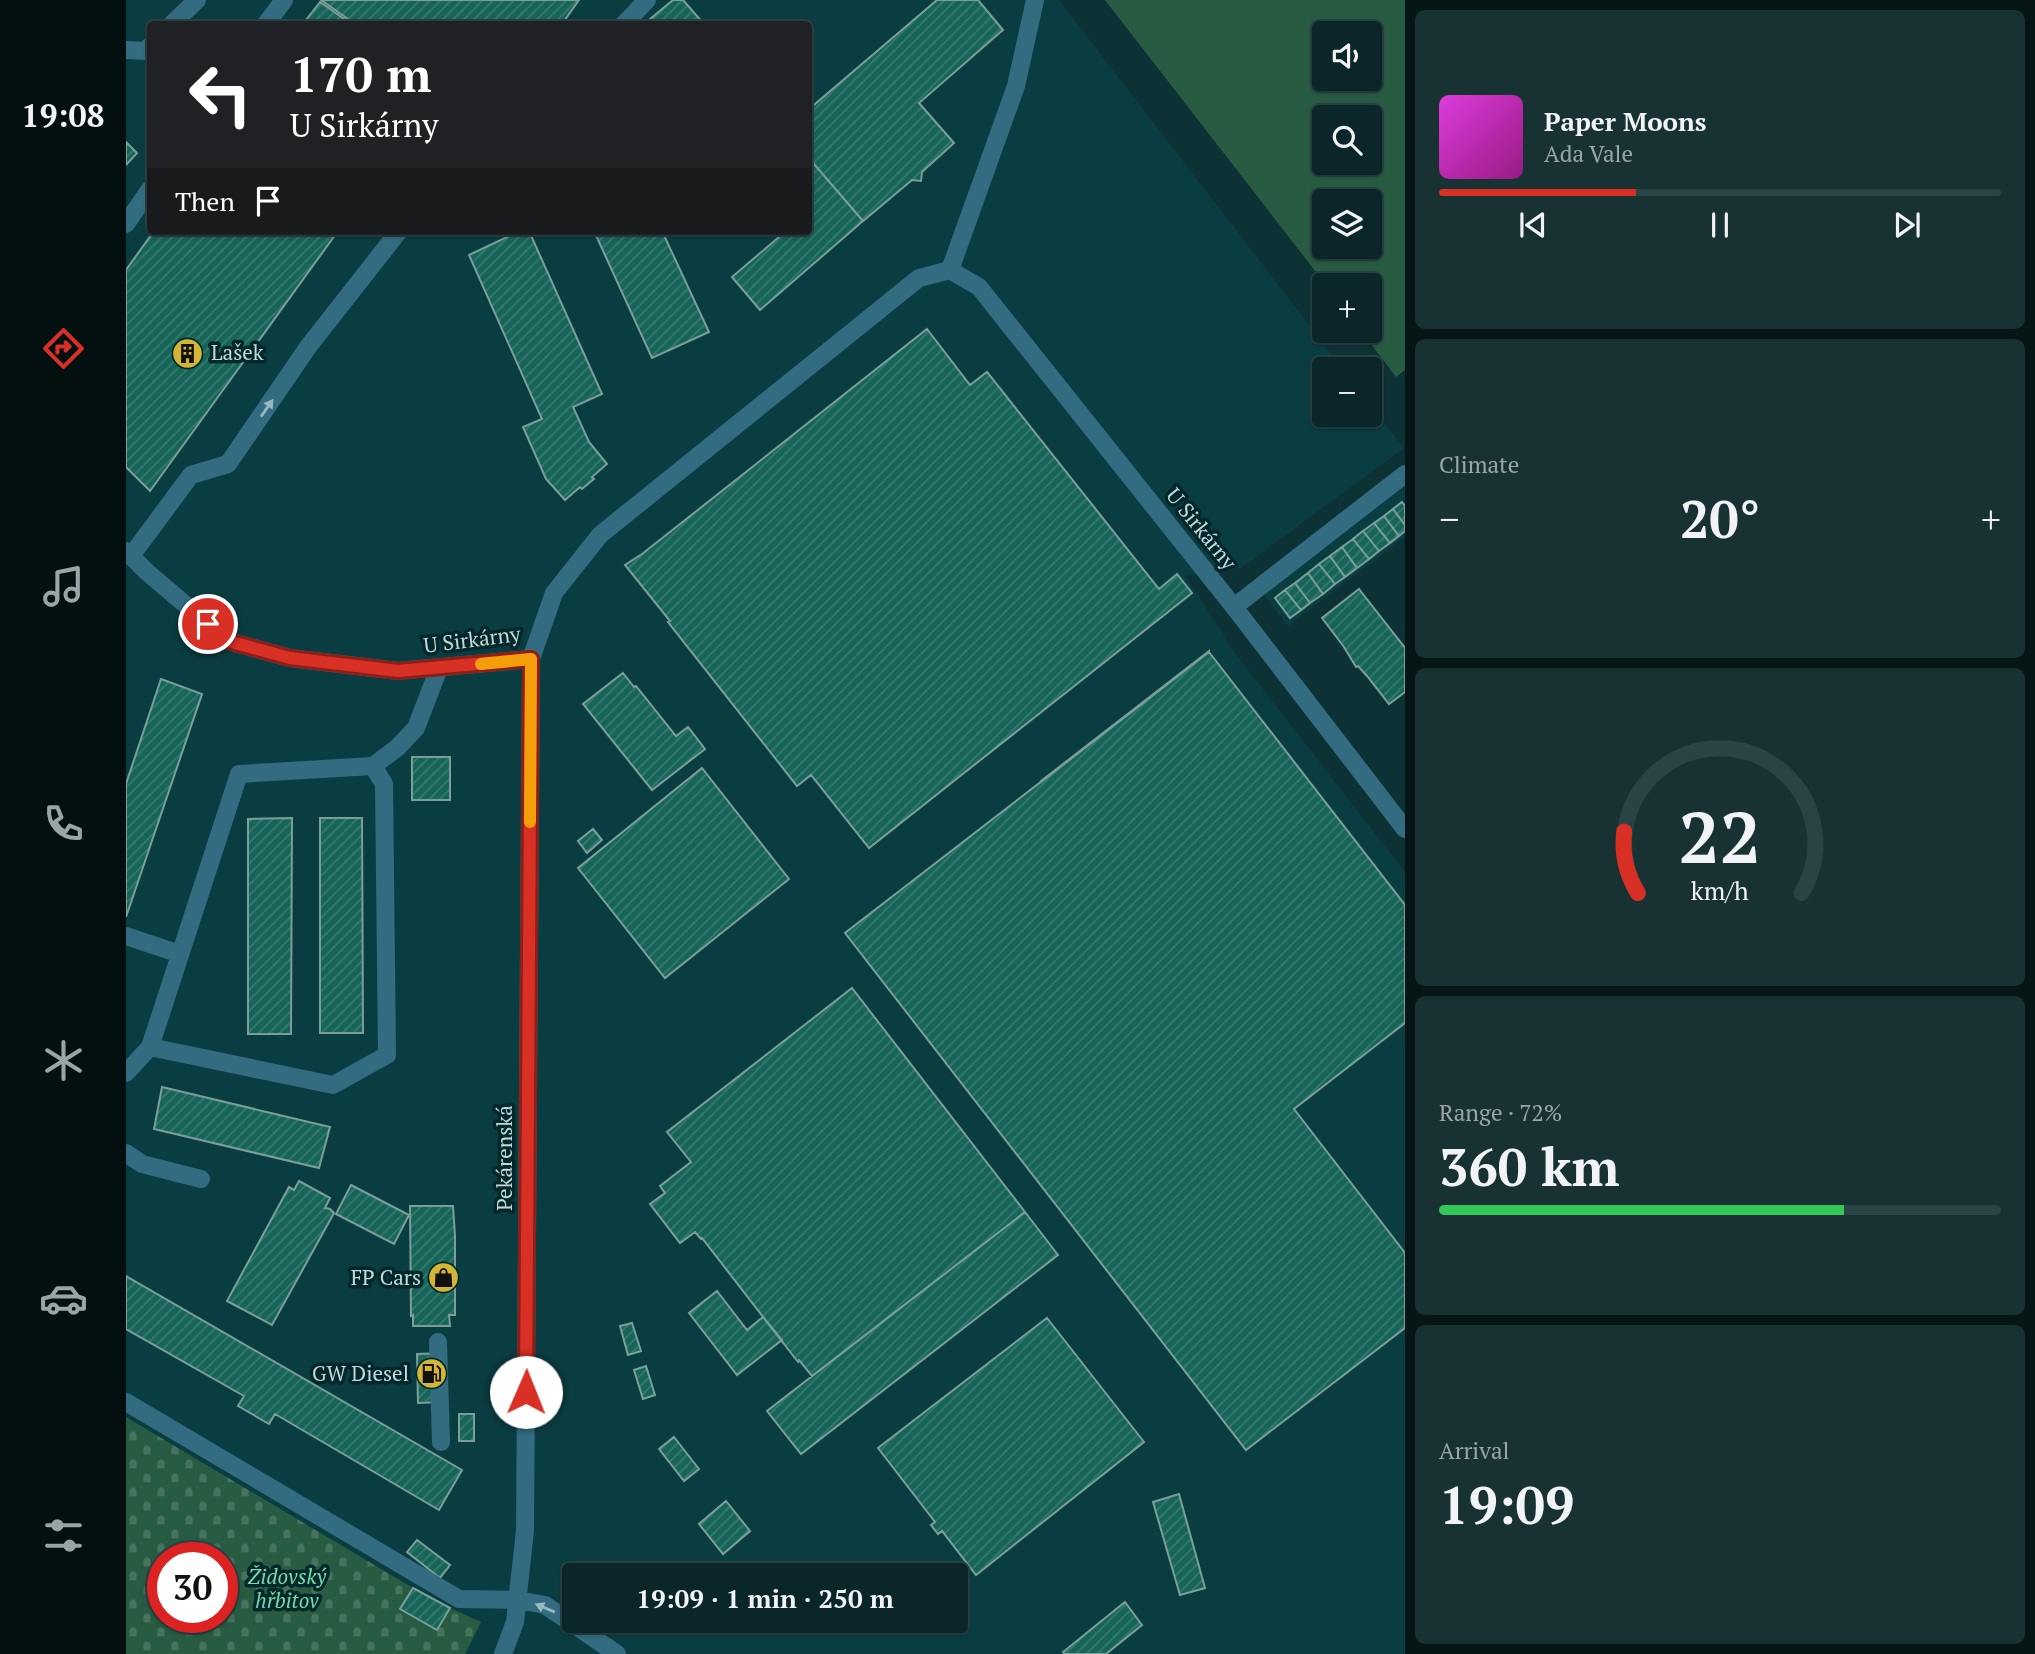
<!DOCTYPE html>
<meta charset="utf-8">
<style>
body{margin:0;font-family:"PT Serif",serif;background:#183234;color:#f1f3f6;height:100vh;display:flex;flex-direction:column;font-size:26px;white-space:nowrap}
*{box-sizing:border-box;margin:0}
p{font-size:23px;color:#99a5a8}
.icon{flex:none;width:38px;height:38px;fill:none;stroke:currentColor;stroke-width:2;stroke-linecap:round;stroke-linejoin:round}
.map{position:relative;flex:1;overflow:hidden}
.drawer{display:flex;flex-direction:column;gap:10px;padding:10px;background:#061516;width:630px}
.drawer>*{flex:none}
.guide{position:absolute;left:21px;top:21px;width:665px;height:214px;border-radius:7px;box-shadow:0 2px 5px #0004,0 0 0 2px #2a4345;background:#202124;color:#fff;overflow:hidden}
.tools{position:absolute;left:1186px;top:21px;display:grid;gap:14px}
.tools a{display:grid;place-items:center;width:70px;height:70px;border-radius:7px;background:#0a2628;box-shadow:0 2px 5px #0004,0 0 0 2px #2a4345;font-size:35px}
.speed{position:absolute;left:21px;top:1542px;display:flex;gap:14px;font-size:35px;font-weight:700;text-align:center}
.speed>*{display:grid;place-content:center;width:91px;height:91px;border-radius:50%;background:#0a2628;box-shadow:0 2px 5px #0004,0 0 0 2px #2a4345;line-height:1}
.speed .limit{border:10px solid #d22;background:#fff;color:#111}
.pin{position:absolute;display:grid;place-items:center;width:60px;height:60px;color:#fff;margin:-30px;border:4px solid #fff;border-radius:50%;box-shadow:0 2px 7px #0007}
.me{position:absolute;width:77px;margin:-38px;rotate:1deg;stroke-linejoin:round;filter:drop-shadow(0 0 5px #0008)}
.turn{display:flex;align-items:center;gap:24px;height:147px;padding:0 28px;font-size:32px}
.turn .icon{width:91px;height:91px;stroke-width:2.5}
.turn b{display:block;font-size:49px;line-height:60px}
.then{display:flex;align-items:center;height:66px;padding:0 28px;background:#0003;gap:14px;font-size:26px}
.big{font-size:52px;font-weight:700;line-height:1.1}
.drawer .card{flex:1;display:flex;flex-direction:column;justify-content:center;gap:10px;min-width:0;padding:0 24px;border-radius:10px;background:#183234}
.drawer .dial{align-items:center;gap:0}
.dial svg{height:182px;overflow:visible;fill:none;stroke:#2a4345;stroke-width:7;stroke-linecap:round;text-anchor:middle}
.dial text{fill:#f1f3f6;stroke:none}
.song{display:flex;align-items:center;gap:21px}
.cover{width:84px;height:84px;border-radius:10px;background:linear-gradient(135deg,hsl(300 70% 55%),hsl(310 70% 35%))}
.played{height:7px;border-radius:4px;background:linear-gradient(90deg,#d93025 35%,#2a4345 35%)}
.keys{display:flex;justify-content:space-around;direction:ltr}
.heat{display:flex;justify-content:space-between;align-items:center;font-size:38px;direction:ltr}
.charge{height:10px;border-radius:5px;background:linear-gradient(90deg,#34c759 72%,#2a4345 0)}
.trip{position:absolute;left:436px;top:1563px;width:406px;height:70px;border-radius:7px;background:#0a2628;box-shadow:0 2px 5px #0004,0 0 0 2px #2a4345;font-weight:700;line-height:70px;text-align:center}
main{display:flex;flex:1;min-height:0}
.menu{display:flex;flex-direction:column;width:126px;justify-content:space-around;align-items:center;background:#040f10;color:#99a5a8}
.menu .icon{width:49px;height:49px}
.menu .active{color:#d93025}
.menu b{font-size:32px;color:#f1f3f6}
.map>svg:first-child{display:block}
</style>
<main>
<nav class="menu">
<b>19:08</b>
<svg class="icon active" aria-label="directions" viewBox="0 0 24 24"><path d="M12 3l9 9-9 9-9-9zM9 14v-3h6M13 9l2 2-2 2"/></svg>
<svg class="icon" aria-label="music" viewBox="0 0 24 24"><path d="M9 18V5l10-2v13"/><circle cx="6" cy="18" r="3"/><circle cx="16" cy="16" r="3"/></svg>
<svg class="icon" aria-label="phone" viewBox="0 0 24 24"><path d="M5 4h4l2 5-3 2q2 4 5 5l2-3 5 2v4C11 20 4 13 5 4z"/></svg>
<svg class="icon" aria-label="climate" viewBox="0 0 24 24"><path d="M12 3v18M4 7l16 10M4 17L20 7"/></svg>
<svg class="icon" aria-label="car" viewBox="0 0 24 24"><path d="M5 17H2v-5l4-1 3-4h7l3 4 3 1v5h-3M9 17h6M6 11h13"/><circle cx="7" cy="17" r="2"/><circle cx="17" cy="17" r="2"/></svg>
<svg class="icon" aria-label="filters" viewBox="0 0 24 24"><path d="M4 7h16M4 17h16"/><circle cx="9" cy="7" r="2"/><circle cx="15" cy="17" r="2"/></svg>
</nav>
<div class="map">
<svg width="1279" height="1654" viewBox="0 0 1279 1654">
<defs>
<pattern id="cemetery-stones" width="16" height="16" patternUnits="userSpaceOnUse" patternTransform="scale(1.75)"><rect width="16" height="16" fill="#285c42"/><path d="M2 7V4a2 2 0 0 1 4 0v3zM10 15v-3a2 2 0 0 1 4 0v3z" fill="#46735d"/></pattern>
<pattern id="building-hatch" width="6" height="6" patternUnits="userSpaceOnUse" patternTransform="scale(1.75)"><rect width="6" height="6" fill="#176459"/><path d="M-1 1l2-2M0 6l6-6M5 7l2-2" fill="none" stroke="#377970"/></pattern>
</defs>
<rect width="100%" height="100%" fill="#0d3235"/>
<path fill="#0a3d42" fill-rule="evenodd" d="M 0,0 L 933,0 L 1217,369 L 1199,369 L 1199,415 L 1244,415 L 1244,404 L 1278,448 L 1115,568 L 1060,576 L 1109,653 L 1279,872 L 1279,1654 L 0,1654 ZM 24,24 L 682,24 L 682,231 L 24,231 ZM 37,1558 L 96,1558 L 96,1617 L 37,1617 ZM 448,1575 L 830,1575 L 830,1620 L 448,1620 Z
M 1279,483 L 1279,537 L 1162,626 L 1137,593 Z"/>
<path fill="url(#cemetery-stones)" fill-rule="evenodd" d="M 0,1417 L 287,1588 L 275,1610 L 311,1630 L 324,1608 L 355,1622 L 339,1654 L 0,1654 ZM 37,1558 L 96,1558 L 96,1617 L 37,1617 Z"/>
<path fill="#285c42" fill-rule="evenodd" d="M 979,0 L 1279,0 L 1279,370 L 1270,377 L 1235,331 L 1244,331 L 1244,285 L 1200,285 ZM 1199,33 L 1244,33 L 1244,79 L 1199,79 ZM 1199,117 L 1244,117 L 1244,163 L 1199,163 ZM 1199,201 L 1244,201 L 1244,247 L 1199,247 Z"/>
<path fill="url(#building-hatch)" stroke="#7b9f98" stroke-width="2" d="M 195,0 L 453,0 L 436,24 L 229,24 Z
M 547,0 L 557,0 L 578,24 L 518,24 Z
M 811,0 L 852,0 L 877,30 L 793,103 L 828,143 L 796,172 L 795,181 L 786,180 L 737,221 L 682,157 L 682,131 L 686,128 L 682,124 L 682,110 Z
M 194,2 L 225,24 L 177,24 Z
M 0,142 L 11,153 L 0,165 Z
M 682,157 L 737,221 L 634,310 L 606,277 L 660,231 L 682,231 Z
M 28,231 L 212,231 L 24,491 L 0,467 L 0,270 Z
M 394,231 L 403,231 L 476,394 L 447,407 L 463,442 L 481,464 L 466,477 L 468,479 L 456,489 L 454,487 L 439,500 L 420,479 L 397,427 L 416,419 L 343,255 Z
M 468,231 L 536,231 L 583,332 L 526,358 Z
M 801,329 L 844,385 L 861,372 L 1033,589 L 1051,574 L 1066,593 L 743,848 L 685,775 L 671,786 L 542,622 L 544,621 L 499,565 L 516,554 Z
M 1276,502 L 1279,506 L 1279,525 L 1267,509 Z
M 1267,509 L 1279,525 L 1279,531 L 1273,536 L 1258,516 Z
M 1258,516 L 1273,536 L 1264,543 L 1248,523 Z
M 1248,523 L 1264,543 L 1253,551 L 1237,531 Z
M 1237,531 L 1253,551 L 1243,559 L 1227,539 Z
M 1227,539 L 1243,559 L 1231,568 L 1216,547 Z
M 1216,547 L 1231,568 L 1219,577 L 1204,556 Z
M 1204,556 L 1219,577 L 1209,584 L 1193,564 Z
M 1193,564 L 1209,584 L 1197,594 L 1182,573 Z
M 1182,573 L 1197,594 L 1184,603 L 1169,583 Z
M 1169,583 L 1184,603 L 1175,610 L 1159,590 Z
M 1233,589 L 1279,648 L 1279,692 L 1263,704 L 1241,676 L 1232,666 L 1230,667 L 1218,647 L 1196,618 Z
M 1159,590 L 1175,610 L 1164,618 L 1149,598 Z
M 1083,651 L 1083,652 L 915,782 L 915,781 Z
M 1083,652 L 1279,905 L 1279,1023 L 1168,1109 L 1279,1253 L 1279,1328 L 1120,1450 L 719,933 Z
M 497,673 L 508,687 L 510,686 L 550,736 L 562,727 L 579,749 L 526,790 L 457,704 Z
M 35,679 L 76,694 L 0,917 L 0,784 Z
M 286,757 L 324,757 L 324,800 L 286,800 Z
M 576,768 L 663,879 L 539,978 L 452,868 Z
M 166,818 L 165,1034 L 122,1034 L 122,819 Z
M 194,818 L 236,818 L 237,1033 L 194,1033 Z
M 467,829 L 476,840 L 461,853 L 452,841 Z
M 726,988 L 899,1212 L 686,1376 L 673,1360 L 672,1362 L 576,1238 L 575,1239 L 569,1232 L 554,1243 L 524,1204 L 539,1193 L 534,1186 L 565,1162 L 541,1132 Z
M 36,1087 L 204,1127 L 193,1168 L 28,1129 Z
M 173,1181 L 204,1198 L 199,1208 L 204,1209 L 208,1213 L 146,1325 L 101,1301 L 163,1187 L 168,1190 Z
M 225,1185 L 283,1215 L 268,1244 L 210,1214 Z
M 284,1206 L 327,1206 L 329,1236 L 329,1315 L 323,1315 L 324,1326 L 287,1326 L 287,1315 L 285,1316 Z
M 899,1212 L 932,1255 L 675,1454 L 641,1411 Z
M 0,1276 L 336,1470 L 313,1510 L 149,1414 L 143,1424 L 112,1406 L 118,1396 L 0,1329 Z
M 591,1291 L 621,1330 L 637,1317 L 656,1340 L 611,1375 L 563,1313 Z
M 921,1318 L 1018,1442 L 850,1575 L 816,1531 L 812,1534 L 805,1525 L 809,1522 L 752,1448 Z
M 506,1323 L 515,1351 L 502,1355 L 494,1326 Z
M 318,1353 L 319,1402 L 292,1403 L 291,1354 Z
M 520,1366 L 529,1395 L 517,1399 L 508,1370 Z
M 333,1414 L 348,1414 L 348,1441 L 333,1441 Z
M 548,1437 L 573,1469 L 558,1481 L 533,1449 Z
M 1053,1494 L 1079,1588 L 1054,1595 L 1027,1502 Z
M 600,1501 L 624,1531 L 597,1554 L 573,1524 Z
M 291,1540 L 324,1565 L 314,1578 L 281,1552 Z
M 287,1588 L 324,1608 L 311,1630 L 274,1609 Z
M 999,1602 L 1016,1625 L 980,1654 L 939,1654 L 937,1652 Z"/>
<g fill="none" stroke-linecap="round" stroke-linejoin="round">
<path stroke="#336c81" stroke-width="18" d="M 46,24 L 71,0
M 140,24 L 158,0
M 498,24 L 521,0
M 0,50 L 19,51 L 24,46
M 0,224 L 24,189
M 824,270 L 890,86 L 909,0
M 0,551 L 21,572 L 102,641 L 164,658 L 272,671 L 405,659
M 5,556 L 65,475 L 102,464 L 182,347 L 273,231
M 1108,607 L 1279,474
M 247,766 L 258,784 L 261,1055 L 207,1085 L 24,1047 L 113,774 L 247,766 L 271,748 L 290,728 L 313,668
M 0,936 L 54,954
M 0,1073 L 24,1047
M 0,1153 L 16,1164 L 75,1179
M 312,1342 L 315,1442
M 0,1402 L 333,1599 L 392,1600 L 419,1605 L 491,1654
M 377,1654 L 389,1622 L 399,1530 L 405,659 L 428,593 L 474,535 L 793,278 L 824,270 L 853,287 L 1108,607 L 1279,829"/>
</g>
<defs><path id="oneway-solid" d="M-6-.8H1V-3.2L6.5 0L1 3.2V.8H-6Z" transform="scale(1.75)"/></defs>
<g fill="#98b7bf">
<use href="#oneway-solid" transform="translate(141 408) rotate(-55)"/>
<use href="#oneway-solid" transform="translate(419 1608) rotate(-157)"/>
</g>
<g fill="none" stroke-linecap="round" stroke-linejoin="round">
<defs>
<path id="route" d="M 82,624 L 102,641 L 164,658 L 272,671 L 405,659 L 400,1392"/>
</defs>
<use href="#route" stroke="#8d1f18" stroke-width="18"/>
<use href="#route" stroke="#d93025" stroke-width="12"/>
<path stroke="#f59e0b" stroke-width="12" d="M 355,664 L 405,659 L 404,822"/>
</g>
<defs>
<symbol id="building-disc" viewBox="-11 -11 22 22"><circle r="9.5" fill="#d4b535" stroke="#02282b"/><path d="M-4-6H4V6H1V3H-1V6H-4ZM-2.5-4.3h1.7v1.8h-1.7ZM.8-4.3h1.7v1.8H.8ZM-2.5-1h1.7V.8h-1.7ZM.8-1h1.7V.8H.8Z" fill="#111"/></symbol>
<symbol id="shop-disc" viewBox="-11 -11 22 22"><circle r="9.5" fill="#d4b535" stroke="#02282b"/><path d="M-5-2.5h2.3a2.7 3.5 0 0 1 5.4 0H5L5.5 6h-11ZM-1.5-2.5h3a1.5 2.3 0 0 0-3 0Z" fill="#111"/></symbol>
<symbol id="fuel-disc" viewBox="-11 -11 22 22"><circle r="9.5" fill="#d4b535" stroke="#02282b"/><path d="M-5.5-6h7V0h2V4h1.3V-2.5L3-4.5l.8-.8L6-3V5H2.5V1h-1V6h-7ZM-4.2-4.7v3.2H.2V-4.7Z" fill="#111"/></symbol>
</defs>
<g fill-rule="evenodd">
<use href="#building-disc" x="44" y="336" width="35" height="35"/>
<use href="#shop-disc" x="300" y="1260" width="35" height="35"/>
<use href="#fuel-disc" x="288" y="1356" width="35" height="35"/>
</g>
<g text-anchor="middle" stroke-width="7" stroke-linejoin="round" paint-order="stroke">
<g font-size="21" fill="#c4d7d9" stroke="#02282b" text-anchor="end">
<text x="85" y="360" text-anchor="start">Lašek</text>
<text x="295" y="1285">FP Cars</text>
<text x="283" y="1381">GW Diesel</text>
</g>
<g font-size="21" fill="#c4d7d9" stroke="#02282b">
<text transform="translate(1075 529) rotate(51)" y="7">U Sirkárny</text>
<text transform="translate(346 640) rotate(-7)" y="7">U Sirkárny</text>
<text transform="translate(379 1158) rotate(-90)" y="7">Pekárenská</text>
</g>
<g font-size="21" font-style="italic" fill="#75dba8" stroke="#02282b">
<text x="161" y="1584">Židovský<tspan x="161" dy="24">hřbitov</tspan></text>
</g>
</g>
</svg>
<div class="tools">
<a><svg class="icon" aria-label="sound" viewBox="0 0 24 24"><path d="M4 9h4l5-4v14l-5-4H4zM17 9q2 3 0 6"/></svg></a>
<a><svg class="icon" aria-label="search" viewBox="0 0 24 24"><circle cx="10" cy="10" r="6"/><path d="M15 15l6 6"/></svg></a>
<a><svg class="icon" aria-label="layers" viewBox="0 0 24 24"><path d="M12 4l9 5-9 5-9-5zM3 14l9 5 9-5"/></svg></a>
<a>+</a>
<a>−</a>
</div>
<div class="speed"><div class="limit">30</div></div>
<div class="pin" style="left:82px;top:624px;background:#d93025"><svg class="icon" aria-label="arrive" viewBox="0 0 24 24"><path d="M6 21V4h12l-3 4 3 4H6"/></svg></div>
<svg class="me" style="left:400px;top:1392px" viewBox="-20 -20 40 40"><circle r="19" fill="#fff"/><path d="M0-13L10 11 0 6-10 11z" fill="#d93025"/></svg>
<div class="trip">19:09 · 1 min · 250 m</div>
<div class="guide">
<div class="turn"><svg class="icon" aria-label="left" viewBox="0 0 24 24"><path d="M17 20v-9H6M10 6l-5 5 5 5"/></svg><div><b>170 m</b>U Sirkárny</div></div>
<div class="then">Then<svg class="icon" aria-label="arrive" viewBox="0 0 24 24"><path d="M6 21V4h12l-3 4 3 4H6"/></svg></div>
</div>
</div>
<section class="drawer">
<div class="card">
<div class="song"><i class="cover"></i><div><b>Paper Moons</b><p>Ada Vale</p></div></div>
<div class="played"></div>
<div class="keys"><svg class="icon" aria-label="previous" viewBox="0 0 24 24"><path d="M18 5L8 12l10 7zM5 5v14"/></svg><svg class="icon" aria-label="pause" viewBox="0 0 24 24"><path d="M8 5v14M16 5v14"/></svg><svg class="icon" aria-label="next" viewBox="0 0 24 24"><path d="M6 5l10 7-10 7zM19 5v14"/></svg></div>
</div>
<div class="card"><p>Climate</p>
<div class="heat"><a>−</a><b class="big">20°</b><a>+</a></div>
</div>
<div class="card dial"><svg viewBox="0 0 100 80">
<path d="M14 69A42 42 0 1 1 86 69"/>
<path d="M14 69A42 42 0 0 1 8 42" stroke="#d93025"/>
<text x="50" y="56" font-size="32" font-weight="700">22</text>
<text x="50" y="72" font-size="11">km/h</text>
</svg></div>
<div class="card"><p>Range · 72%</p><b class="big">360 km</b><div class="charge"></div></div>
<div class="card"><p>Arrival</p><b class="big">19:09</b></div>
</section>
</main>
